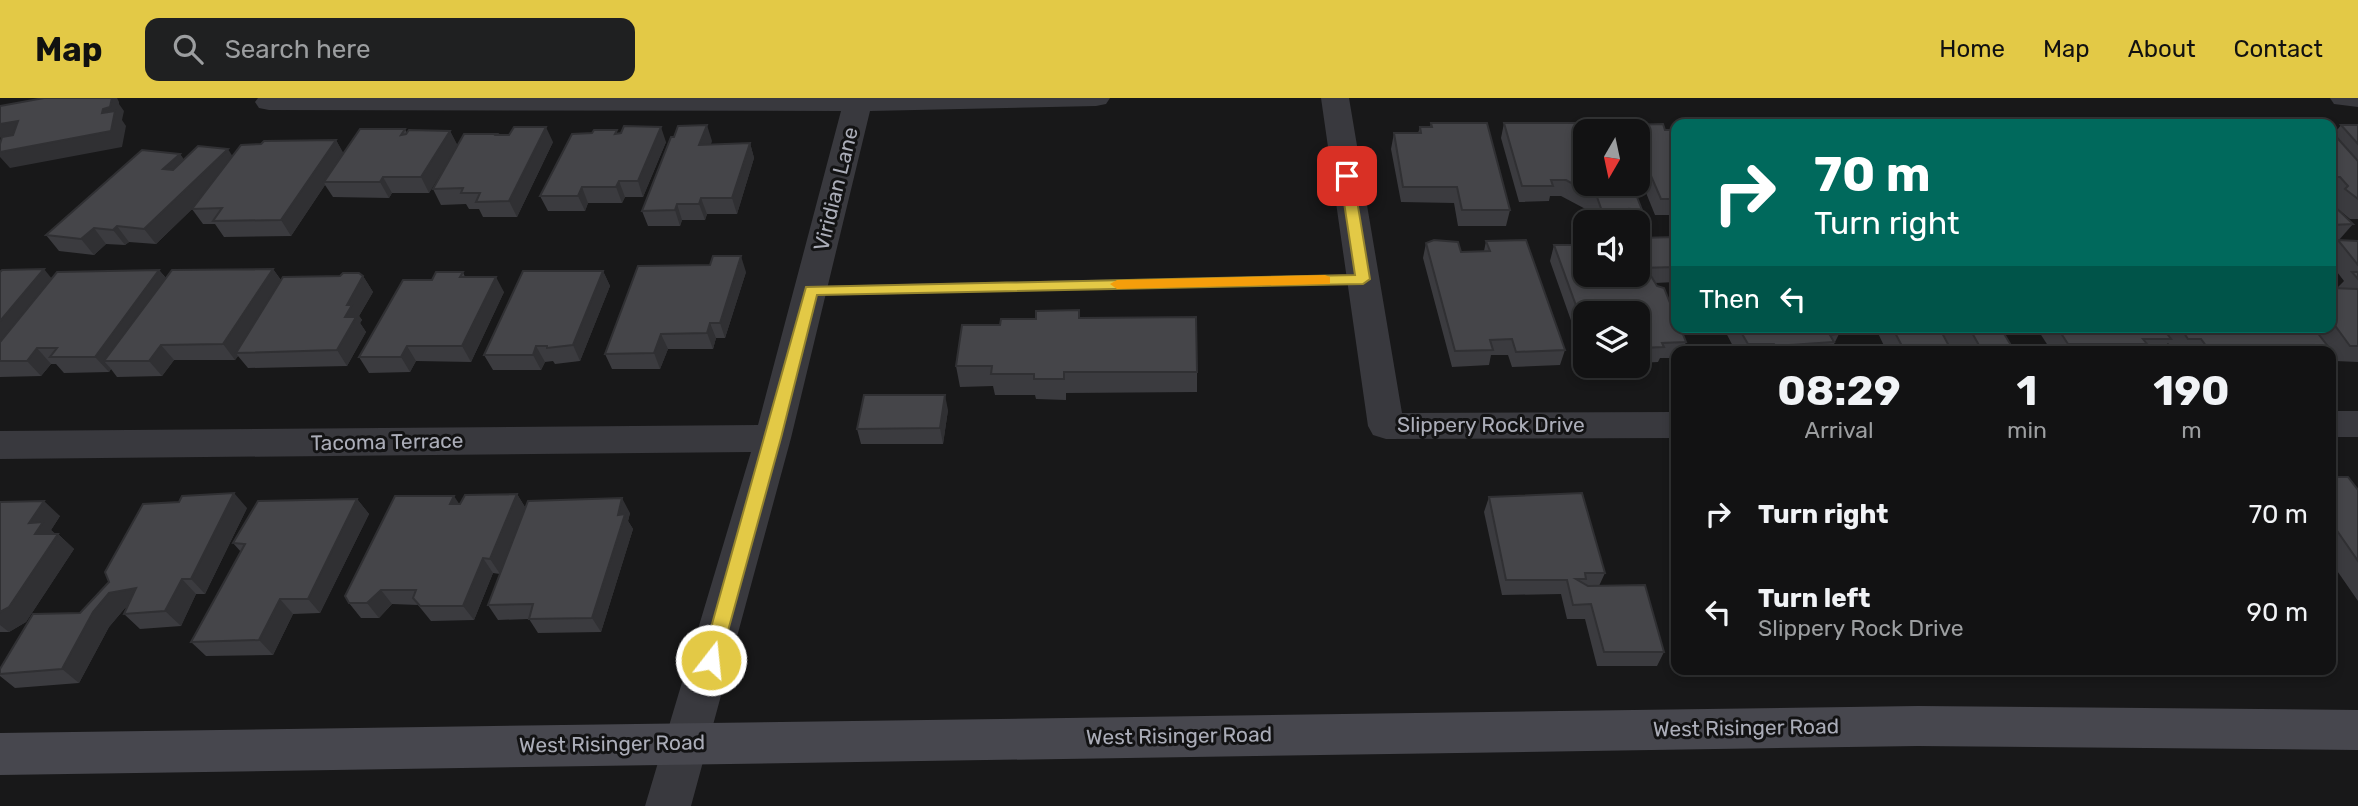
<!DOCTYPE html>
<style>
body{margin:0;font-family:Rubik,sans-serif;background:#1f2021;color:#f1f3f6;height:100vh;display:flex;flex-direction:column;font-size:26px;white-space:nowrap}
*{box-sizing:border-box;margin:0}
p{font-size:23px;color:#9c9ea0}
.icon{flex:none;width:38px;height:38px;fill:none;stroke:currentColor;stroke-width:2;stroke-linecap:round;stroke-linejoin:round}
.map{position:relative;flex:1;overflow:hidden}
.sheet{position:absolute;left:1671px;top:248px;width:665px;height:329px;display:flex;flex-direction:column;background:#121213;border-radius:14px;box-shadow:0 4px 10px #0003,0 0 0 2px #313233}
.sheet>*{flex:none}
.banner{position:absolute;left:1671px;top:21px;width:665px;height:214px;border-radius:14px;box-shadow:0 4px 10px #0003,0 0 0 2px #313233;background:#00695c;color:#fff;overflow:hidden}
.needle{width:46px;rotate:189deg}
.tools{position:absolute;left:1573px;top:21px;display:grid;gap:14px}
.tools a{display:grid;place-items:center;width:77px;height:77px;border-radius:14px;background:#121213;box-shadow:0 4px 10px #0003,0 0 0 2px #313233;font-size:35px}
.pin{position:absolute;display:grid;place-items:center;width:60px;height:60px;color:#fff;margin:-30px;border-radius:14px;box-shadow:0 4px 10px #0006}
.me{position:absolute;width:77px;margin:-38px;rotate:16deg;stroke-linejoin:round;filter:drop-shadow(0 0 5px #0008)}
.turn{display:flex;align-items:center;gap:24px;height:147px;padding:0 28px;font-size:32px}
.turn .icon{width:91px;height:91px;stroke-width:2.5}
.turn b{display:block;font-size:49px;line-height:60px}
.then{display:flex;align-items:center;height:66px;padding:0 28px;background:#0003;gap:14px;font-size:26px}
.eta{display:flex;justify-content:space-evenly;align-items:center;height:119px;text-align:center}
.eta b{font-size:42px;font-weight:700;line-height:49px}
ul{padding:0;list-style:none}
li{display:flex;align-items:center;gap:21px;height:98px;padding:0 28px}
li div{flex:1}
li b{display:block;font-size:26px}
li em{font-style:normal}
header{display:flex;align-items:center;gap:42px;box-sizing:border-box;height:98px;padding:0 35px;background:#e3c946;color:#111}
header strong{font-size:33px}
nav{display:flex;gap:38px;margin-inline-start:auto;font-size:24px}
.search{width:490px;height:63px;background:#1f2021;display:flex;align-items:center;gap:18px;box-sizing:border-box;padding:0 24px;border-radius:14px;color:#9c9ea0;font-size:26px}
.map>svg:first-child{display:block}
</style>
<header>
<strong>Map</strong>
<div class="search"><svg class="icon" aria-label="search" viewBox="0 0 24 24"><circle cx="10" cy="10" r="6"/><path d="M15 15l6 6"/></svg>Search here</div>
<nav><a>Home</a><a>Map</a><a>About</a><a>Contact</a></nav>
</header>
<div class="map">
<svg width="2358" height="708" viewBox="0 0 2358 708">
<rect width="100%" height="100%" fill="#181819"/>
<g fill="none" stroke-linecap="round" stroke-linejoin="round">
<path fill="#39393e" fill-rule="evenodd" d="M1363,176L1371,181L1368,185L811,198L803,193L811,188Z"/>
<path fill="#39393e" fill-rule="evenodd" d="M258,0H1110L1106,6L1096,8L870,13L791,340L691,708H645L751,354L0,361V333L758,327L841,13L269,12L259,10L255,4Z
M1321,0H1349L1402,315L1676,314V340L1386,341L1373,337L1368,328Z
M2330,0H2358V9L2334,6Z
M2331,313H2358V339H2331Z"/>
<path fill="#47474e" fill-rule="evenodd" d="M1918,608L2358,612V652L1918,648L0,677V635Z"/>
</g>
<path fill="#3b3b3f" d="M1431,25L1510,112L1506,128H1458L1454,105L1401,104L1391,51L1394,35H1418L1420,29H1430Z
M1504,25L1642,112L1637,124H1596L1593,115L1561,98H1550L1549,103L1519,104L1501,40Z
M1629,27L1665,32H1676V117H1655L1638,75V33H1627Z
M2341,27H2358V121H2350L2338,111L2353,126L2339,142H2331V105L2332,106L2335,103L2331,99V33L2334,36Z
M405,31L407,35L450,33L457,47L497,36V37L553,44L517,119H483L479,111H469L466,106L441,107L433,91L445,68L429,95H392L389,100L333,99L325,87L291,138L224,139L215,126H203L192,111L156,146L129,144L125,147L106,146L94,157L59,153L46,137L180,56L184,62L232,58L261,46L336,42L343,55Z
M618,36L666,44L643,99H625L622,105H588L585,113H548L540,98Z
M712,43L710,47L750,45L754,60L737,116H707L705,122H682L680,128H648L642,113Z
M1676,139V184L1655,185L1686,244L1682,254H1676V260H1660L1658,264L1638,265V215H1586V265L1550,163L1554,147L1586,177H1638V140Z
M2338,142L2358,143V264L2335,263L2331,258V254L2328,253L2174,254L2168,245L2161,254H2052L2036,229H2331V190L2339,191L2338,189L2344,183L2331,166V151Z
M1486,143L1565,252L1560,267L1512,269L1508,257H1491L1489,267L1452,269L1423,160L1426,145L1461,154L1484,153Z
M273,171L281,182L363,178L373,194L359,218L362,222L360,225L366,234L347,268L248,270L238,258L235,262H174L162,278L117,279L111,271L109,274L64,275L56,266H51L41,278L0,279V174L52,180L159,172L166,180Z
M603,173L610,188L580,263L555,266L553,263L545,264L541,272H493L484,257Z
M463,174L465,179L504,194L471,264L416,263L410,274L369,275L359,259L432,182Z
M746,174L725,240H716L713,251H668L660,271H612L605,256Z
M1080,220L1197,274V294L1066,295V302L1036,301L1035,297H995L993,288L960,289L956,268L1000,227Z
M1723,229H1835L1839,236L1830,254H1736Z
M1875,229H2000L2012,249L2009,254H1964L1961,249H1948L1945,254H1887Z
M948,312L943,346H861L857,331Z
M2331,379L2358,392V503L2331,464Z
M517,396L525,409L630,415L628,423L633,431L601,534L538,535L529,521L498,522L488,507L500,476L493,475L474,522L431,523L418,507L392,506L379,520H361L349,505L459,406Z
M1489,399L1605,475L1599,488L1664,554L1657,568H1597L1585,521H1567L1561,496L1502,497L1484,414Z
M357,401L369,416L320,515L293,516L273,557L206,558L191,544L241,454L233,445Z
M0,404L60,418L51,432L55,436H58L74,451L26,524L9,534H0Z
M247,410L205,496H196L181,528L140,531L124,516L128,509L125,510L109,529L79,585L15,590L0,578V571L80,515Z"/>
<path fill="#303033" d="M107,0H117L119,4V6L124,13L122,22L126,28L122,49L10,70L0,59V54L102,15Z
M18,23L30,38L3,43L0,39V26Z
M707,27L712,43L705,63L699,47Z
M546,29L553,44L517,119L509,103Z
M661,29L666,44L643,99L638,83Z
M450,33L458,48L429,95L421,79Z
M336,42L345,58L324,84L325,87L291,138L281,122Z
M750,45L754,60L737,116L732,100Z
M228,51L238,67L156,146L144,131Z
M180,56L190,71L174,86L163,71Z
M383,79L392,95L389,100L380,84Z
M619,83L625,99L622,105L616,89Z
M582,89L588,105L585,113L578,98Z
M701,100L707,116L705,122L699,106Z
M677,106L682,122L680,128L675,112Z
M117,128L129,144L125,147L113,132Z
M94,130L106,146L94,157L81,141Z
M741,158L746,174L725,240L720,225Z
M44,171L57,187L0,257V223Z
M273,171L284,187L236,255L238,258L235,262L223,246Z
M159,172L171,187L104,263L111,271L109,274L95,259Z
M603,173L610,188L580,263L573,247Z
M363,178L373,194L359,218L362,222L360,225L366,234L347,268L337,252L345,219L347,207Z
M496,179L504,194L471,264L462,248Z
M710,225L716,240L713,251L707,235Z
M661,236L668,251L660,271L654,255Z
M161,247L174,262L162,278L149,263Z
M407,248L416,263L410,274L401,259Z
M536,248L545,264L541,272L533,257Z
M37,250L51,266L41,278L27,263Z
M945,297L948,312L943,346L940,330Z
M234,395L247,410L205,496L191,481Z
M517,396L526,411L500,476L490,461Z
M454,398L464,413L450,406Z
M622,400L630,415L628,423L633,431L601,534L592,520Z
M357,401L369,416L320,515L308,501Z
M44,403L60,418L51,432L57,437L58,436L74,451L26,524L9,534L0,527V514L35,436L29,425Z
M483,460L493,475L474,522L463,508Z
M182,481L196,496L181,528L165,513Z
M136,490L152,504L125,510L109,529L79,585L62,571L93,514L109,495Z
M381,492L392,506L379,520L367,505Z
M280,501L293,516L273,557L259,542Z"/>
<path fill="#454549" stroke="#303033" stroke-width="2" d="M44,0H112L110,9L103,11L102,15L115,13L111,33L0,54V46L2,39L13,37L18,23L0,26V8Z
M1832,21L1835,26H1768H1794L1791,22Z
M1982,23L2020,24L2022,26H1984Z
M2264,23L2323,24L2324,26H2266Z
M1684,24H1730L1732,26H1685Z
M2045,24L2079,25L2080,26H2046Z
M2177,24L2180,26H2113Z
M1431,25H1487L1510,112H1462L1457,89H1403L1394,35H1421L1420,29H1432Z
M1504,25H1610L1613,33H1586V86H1632L1642,112L1630,111L1632,116H1603L1597,99L1566,82H1551L1553,88H1522Z
M1905,25H1972L1973,26H1906Z
M1663,26L1665,32H1676V101H1661L1638,48V33H1632L1629,27Z
M707,27L699,47L750,45L732,100H701L699,106H677L675,112L642,113L671,39H674L678,28Z
M2341,27H2358V46Z
M624,28L661,29L638,83H619L616,89H582L578,98H540L572,36L592,35L594,32H617L615,36L621,35Z
M514,29H546L509,103L476,104L480,95H461L463,90L433,91L464,36H497L496,37H509Z
M360,31H405L401,37L406,36L409,32L450,33L421,79H383L380,84H324Z
M2331,33L2358,63V101L2345,91L2348,88L2340,79H2331Z
M336,42L281,122L213,123L222,110L192,111L241,47L261,46L264,43Z
M198,48L228,51L144,131L117,128L113,132L94,130L81,141L46,137L142,52L180,56L163,71L173,72Z
M2331,105L2353,126L2331,127Z
M1676,139V169L1638,170V140Z
M1434,142L1458,144L1461,154L1490,153L1486,143L1526,142L1565,252L1516,254L1512,241L1490,242L1493,252L1455,253L1426,145Z
M2338,142L2358,143V167Z
M1554,147H1586V177H1638V175L1639,178H1651L1657,188L1664,190L1676,220V229H1680L1686,244L1662,245L1664,249L1638,250V215H1586V235Z
M713,158H741L720,225H710L707,235L661,236L654,255L605,256L638,168L710,167Z
M44,171L0,223V174L2,172Z
M273,171L223,246L161,247L149,263H104L172,172Z
M159,172L95,259H50L57,250H37L27,263H0V244L57,174Z
M523,173H603L573,247L547,250V248H536L533,257H484Z
M436,174H463L460,179H496L462,248H407L401,259H359L403,182H432Z
M2352,174H2358V181Z
M343,175H359L363,178L347,207H352L345,219H356L337,252L236,255L283,179L340,178Z
M2331,190L2358,191V248H2350L2331,222Z
M1079,212V220L1196,219L1197,274H1064V281H1034V276H991L992,268H956L962,227H1000L1001,221H1036V213Z
M1738,229H1835L1839,236L1830,237L1834,244L1775,248L1774,246H1748Z
M1892,229H2000L2012,249H1980L1971,233H1941L1949,248H1902Z
M2057,229H2162L2171,241H2143L2147,246H2068Z
M2180,229H2313L2330,251L2207,249L2201,241H2188Z
M864,297H945L940,330L857,331Z
M2331,379H2348L2358,392V463L2331,424Z
M234,395L191,481H182L165,513L124,516L136,490L109,495L93,514L62,571L0,576V571L33,516L80,515L109,484L105,474L143,406L179,404L182,398Z
M1582,395L1605,475H1585L1586,481H1576L1588,488L1645,487L1664,554H1604L1591,506L1573,507L1567,482H1506L1489,399Z
M517,396L490,461L483,460L463,508H420L413,500L416,492H381L367,505H349L345,498L395,398H454L450,406H460L465,397Z
M622,400L618,417L625,416L592,520L529,521L533,506L488,507L528,403Z
M357,401L308,501H280L259,542L191,544L245,446L233,445L258,403Z
M44,403L29,425L43,424L35,436H58L9,509L0,514V404Z"/>
<path fill="#e3c946" stroke="#94832e" stroke-width="2" d="M1347,74L1353,78L1370,181L1363,186L817,197L781,340L720,562L717,568L711,570L704,568L702,562L806,189L1355,177L1340,78Z"/>
<path fill="#f59e0b" d="M1325,177L1330,179V186L1117,191L1110,186L1117,182Z"/>
<g text-anchor="middle" stroke-width="6" stroke-linejoin="round" paint-order="stroke">
<g font-size="21" fill="#abadb8" stroke="#131314">
<text transform="translate(836 91) rotate(-76)" y="7">Viridian Lane</text>
<text x="1491" y="334">Slippery Rock Drive</text>
<text transform="translate(387 344) rotate(-1)" y="7">Tacoma Terrace</text>
<text transform="translate(1746 630) rotate(-1)" y="7">West Risinger Road</text>
<text transform="translate(1179 638) rotate(-1)" y="7">West Risinger Road</text>
<text transform="translate(612 646) rotate(-1)" y="7">West Risinger Road</text>
</g>
</g>
</svg>
<div class="tools">
<a><svg class="needle" viewBox="-14 -14 28 28"><path d="M0-13l5 13h-10z" fill="#e53935"/><path d="M0 13l5-13h-10z" fill="#9c9ea0"/></svg></a>
<a><svg class="icon" aria-label="sound" viewBox="0 0 24 24"><path d="M4 9h4l5-4v14l-5-4H4zM17 9q2 3 0 6"/></svg></a>
<a><svg class="icon" aria-label="layers" viewBox="0 0 24 24"><path d="M12 4l9 5-9 5-9-5zM3 14l9 5 9-5"/></svg></a>
</div>
<div class="pin" style="left:1347px;top:78px;background:#d93025"><svg class="icon" aria-label="arrive" viewBox="0 0 24 24"><path d="M6 21V4h12l-3 4 3 4H6"/></svg></div>
<svg class="me" style="left:711px;top:562px" viewBox="-20 -20 40 40"><circle r="17" fill="#e3c946" stroke="#fff" stroke-width="3"/><path d="M0-11L8 9 0 5-8 9z" fill="#fff"/></svg>
<div class="banner">
<div class="turn"><svg class="icon" aria-label="right" viewBox="0 0 24 24"><path d="M7 20v-9h11M14 6l5 5-5 5"/></svg><div><b>70 m</b>Turn right</div></div>
<div class="then">Then<svg class="icon" aria-label="left" viewBox="0 0 24 24"><path d="M17 20v-9H6M10 6l-5 5 5 5"/></svg></div>
</div>
<section class="sheet">
<div class="eta">
<div><b>08:29</b><p>Arrival</p></div>
<div><b>1</b><p>min</p></div>
<div><b>190</b><p>m</p></div>
</div>
<ul>
<li><svg class="icon" aria-label="right" viewBox="0 0 24 24"><path d="M7 20v-9h11M14 6l5 5-5 5"/></svg><div><b>Turn right</b></div><em>70 m</em></li>
<li><svg class="icon" aria-label="left" viewBox="0 0 24 24"><path d="M17 20v-9H6M10 6l-5 5 5 5"/></svg><div><b>Turn left</b><p>Slippery Rock Drive</p></div><em>90 m</em></li>
</ul>
</section>
</div>
